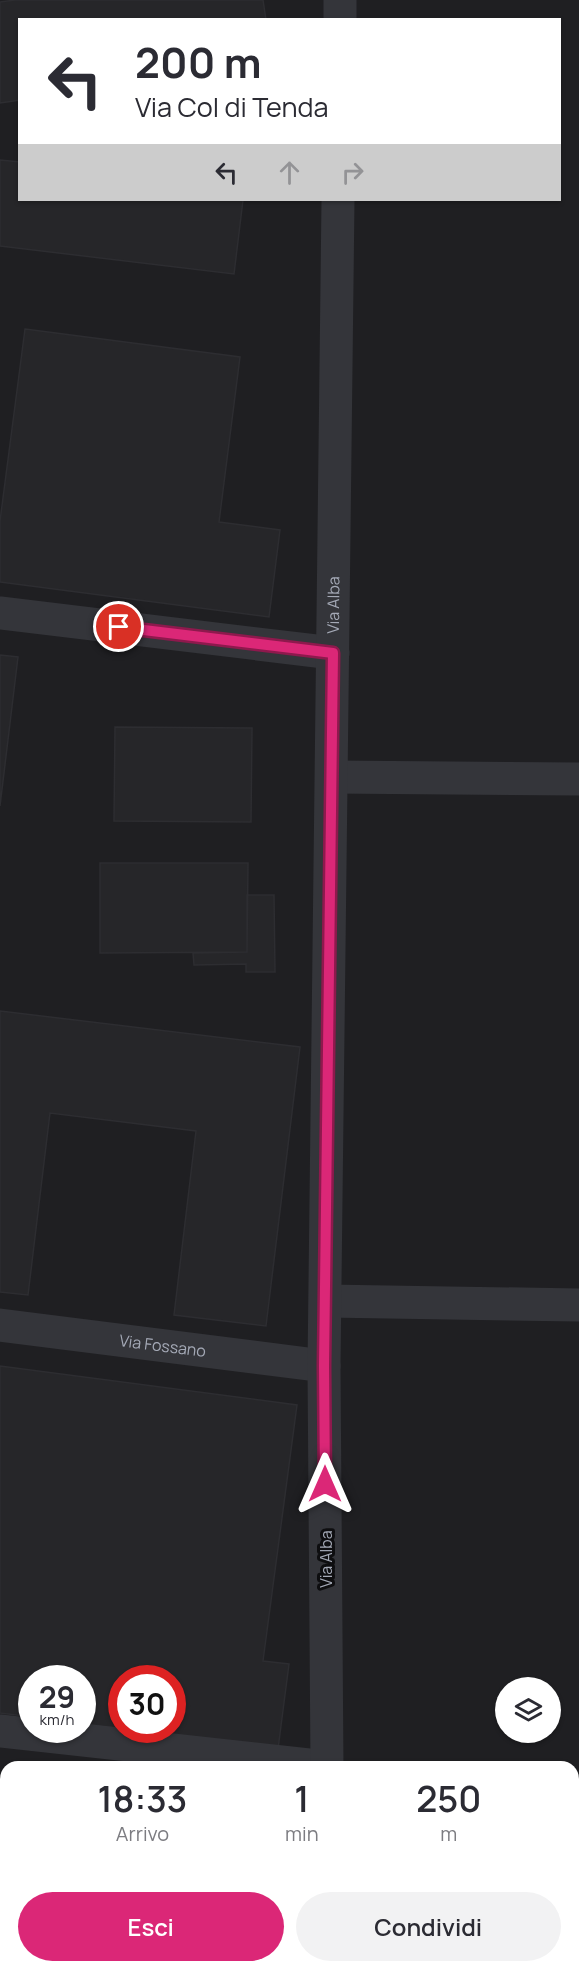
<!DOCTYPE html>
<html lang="it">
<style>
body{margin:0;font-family:Manrope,sans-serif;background:#f2f2f3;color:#2b2b33;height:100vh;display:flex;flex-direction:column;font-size:22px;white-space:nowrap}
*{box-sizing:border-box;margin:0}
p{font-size:20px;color:#7c7c81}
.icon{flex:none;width:33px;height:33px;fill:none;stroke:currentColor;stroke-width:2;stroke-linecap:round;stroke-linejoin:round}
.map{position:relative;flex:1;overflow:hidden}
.panel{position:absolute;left:0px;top:1761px;width:579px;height:212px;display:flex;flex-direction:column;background:#fff;border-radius:18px 18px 0 0;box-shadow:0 2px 4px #0004}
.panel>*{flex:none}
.hud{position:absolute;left:18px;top:18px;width:543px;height:183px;border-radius:0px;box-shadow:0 2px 4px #0004;background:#fff;color:#2b2b33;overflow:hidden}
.fabs{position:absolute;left:495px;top:1677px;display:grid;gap:12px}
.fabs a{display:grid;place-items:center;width:66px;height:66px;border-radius:50%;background:#fff;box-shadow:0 2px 4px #0004;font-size:30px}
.speed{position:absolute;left:18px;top:1665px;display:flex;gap:12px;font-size:30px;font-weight:700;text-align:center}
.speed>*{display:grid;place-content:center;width:78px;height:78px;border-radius:50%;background:#fff;box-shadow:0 2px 4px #0004;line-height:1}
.speed small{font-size:15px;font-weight:400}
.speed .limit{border:9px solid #d22;background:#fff;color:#111}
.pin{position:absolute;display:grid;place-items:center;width:51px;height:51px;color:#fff;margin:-26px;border:3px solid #fff;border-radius:50%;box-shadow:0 2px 6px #0007}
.me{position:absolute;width:66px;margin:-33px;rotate:0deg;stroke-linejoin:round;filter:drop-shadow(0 0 4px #0008)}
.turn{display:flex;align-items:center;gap:21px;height:126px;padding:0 18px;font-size:27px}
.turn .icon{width:78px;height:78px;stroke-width:2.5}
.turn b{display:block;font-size:42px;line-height:51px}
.lanes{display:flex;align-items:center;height:57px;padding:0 18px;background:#0003;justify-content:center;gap:30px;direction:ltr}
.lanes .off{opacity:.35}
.eta{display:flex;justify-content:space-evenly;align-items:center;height:102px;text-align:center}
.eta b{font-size:36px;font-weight:600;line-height:42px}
.cta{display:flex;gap:12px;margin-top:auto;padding:12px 18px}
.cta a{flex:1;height:69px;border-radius:36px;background:#db2777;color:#fff;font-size:24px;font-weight:600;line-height:69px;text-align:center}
.cta a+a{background:#f2f2f3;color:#2b2b33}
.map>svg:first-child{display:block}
</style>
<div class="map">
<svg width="579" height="1972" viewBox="0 0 579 1972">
<rect width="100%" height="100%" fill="#131315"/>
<path fill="#1f1f22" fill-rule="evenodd" d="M0,0H579V1788L573,1794V1767H6V1966H311V1972H0ZM20,20H560V200H20ZM32,1678H82V1730H32ZM122,1678H172V1730H122ZM506,1688H550V1732H506Z"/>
<path fill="#19201a" d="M579,1788V1909L573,1915V1794Z
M390,1967H517L512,1972H395Z"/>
<path fill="#262629" stroke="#2d2d31" stroke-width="1.5" d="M15,0H263L266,20H20V100L0,103V2Z
M0,160L20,162V200H243L234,274L0,246Z
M25,329L240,357L219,522L280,530L269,617L0,582V521Z
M0,655L18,657L0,806Z
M115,727L252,728L251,822L114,821Z
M100,863H248L247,952L100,953Z
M247,895H274L275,972H246V964L194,965L193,953L247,952Z
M0,1011L300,1047L266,1326L174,1315L196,1131L50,1113L28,1295L0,1292Z
M0,1366L297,1405L263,1661L289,1664L278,1749L125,1730H172V1678H122V1729L82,1724V1678H32V1717L0,1713Z
M0,1856H6V1966H60L59,1972H0Z"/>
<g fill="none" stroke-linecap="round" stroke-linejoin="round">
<path stroke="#3a3c41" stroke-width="4" stroke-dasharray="3 4.5" stroke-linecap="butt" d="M573,1931L579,1925
M382,1966L386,1972
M530,1972L536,1966"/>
<g stroke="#34353a" stroke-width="33">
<path d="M340,20V0"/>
<path d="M0,613L333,653"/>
<path d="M332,777L579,779"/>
<path d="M327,1301L579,1305"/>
<path id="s1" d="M0,1325L324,1366"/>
<path d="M0,1731L327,1767"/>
<path id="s2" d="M327,1767L324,1366L338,200"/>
<path d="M311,1966V1972"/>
<path d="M340,1966L343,1972"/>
<path d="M572,1972L579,1966"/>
</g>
</g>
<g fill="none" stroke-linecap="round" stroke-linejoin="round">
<g stroke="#8e194d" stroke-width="15">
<path id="route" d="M119,627L333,653L324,1366L325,1484"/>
</g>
<use href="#route" stroke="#db2777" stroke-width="10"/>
</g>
<g text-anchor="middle" stroke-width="6" stroke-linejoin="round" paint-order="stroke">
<g font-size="16" fill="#a4a9b6" stroke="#0e0e10">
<text dy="6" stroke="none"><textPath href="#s2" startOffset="1162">Via Alba</textPath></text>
<text dy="6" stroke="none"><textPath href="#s1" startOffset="164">Via Fossano</textPath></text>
<text transform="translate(326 1559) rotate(-90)" y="6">Via Alba</text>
</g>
</g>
</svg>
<div class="fabs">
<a><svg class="icon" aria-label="layers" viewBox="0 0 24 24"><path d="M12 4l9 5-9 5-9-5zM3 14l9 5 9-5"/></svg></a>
</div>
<div class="speed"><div>29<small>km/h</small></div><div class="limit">30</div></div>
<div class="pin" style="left:119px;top:627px;background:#d93025"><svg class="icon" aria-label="arrive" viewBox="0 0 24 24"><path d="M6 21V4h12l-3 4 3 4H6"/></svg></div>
<svg class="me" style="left:325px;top:1484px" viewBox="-20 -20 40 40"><path d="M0-17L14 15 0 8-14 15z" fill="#db2777" stroke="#fff" stroke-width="4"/></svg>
<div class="hud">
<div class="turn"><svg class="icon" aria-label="left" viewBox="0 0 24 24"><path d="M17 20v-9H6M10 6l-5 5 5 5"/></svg><div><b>200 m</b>Via Col di Tenda</div></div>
<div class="lanes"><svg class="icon" aria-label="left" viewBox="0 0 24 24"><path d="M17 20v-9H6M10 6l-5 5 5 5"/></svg><svg class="icon off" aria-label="ahead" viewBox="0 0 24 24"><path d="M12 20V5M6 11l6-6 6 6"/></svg><svg class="icon off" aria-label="right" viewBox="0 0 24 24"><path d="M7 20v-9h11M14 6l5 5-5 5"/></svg></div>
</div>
<section class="panel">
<div class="eta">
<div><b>18:33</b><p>Arrivo</p></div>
<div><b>1</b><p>min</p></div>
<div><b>250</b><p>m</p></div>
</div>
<div class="cta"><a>Esci</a><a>Condividi</a></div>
</section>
</div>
